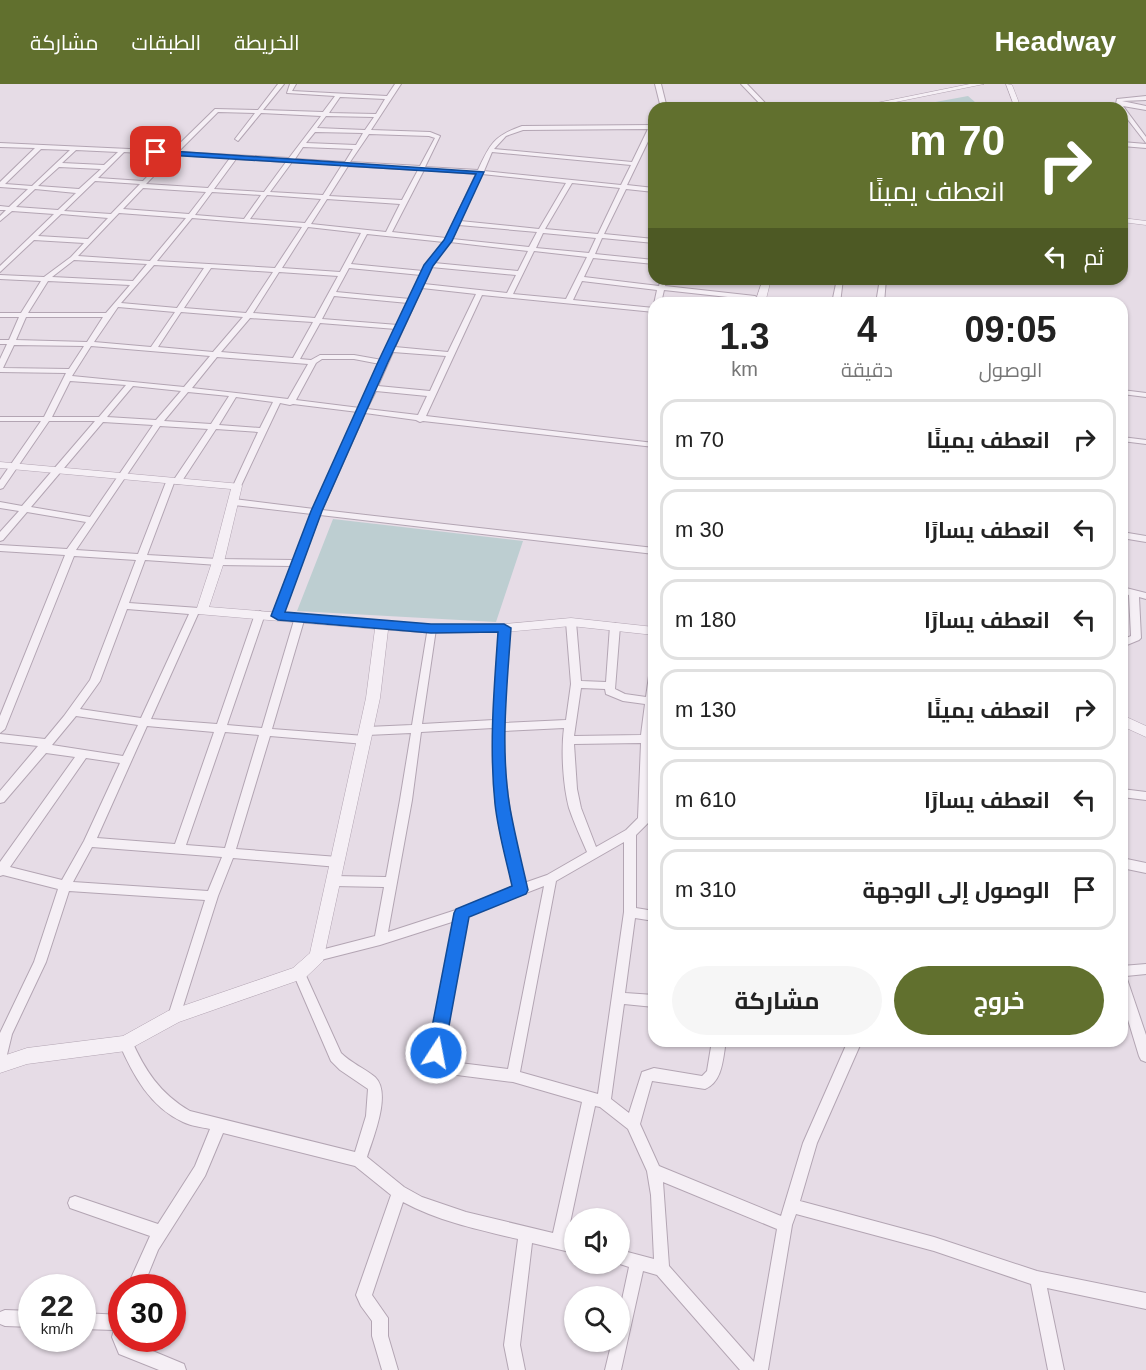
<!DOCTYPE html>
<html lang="ar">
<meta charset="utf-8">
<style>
body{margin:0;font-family:Helvetica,Cairo,sans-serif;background:#f6f6f6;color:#222;direction:rtl;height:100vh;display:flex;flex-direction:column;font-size:22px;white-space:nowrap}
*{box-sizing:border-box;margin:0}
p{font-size:20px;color:#767676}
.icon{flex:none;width:33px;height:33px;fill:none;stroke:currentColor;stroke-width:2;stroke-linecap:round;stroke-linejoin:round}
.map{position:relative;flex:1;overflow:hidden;direction:ltr}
.panel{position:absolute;left:648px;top:213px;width:480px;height:750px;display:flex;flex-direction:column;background:#fff;border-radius:18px;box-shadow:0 2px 4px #0004;direction:rtl}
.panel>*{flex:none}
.guide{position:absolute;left:648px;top:18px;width:480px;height:183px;border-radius:18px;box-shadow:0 2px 4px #0004;direction:rtl;background:#61702e;color:#fff;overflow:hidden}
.tools{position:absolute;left:564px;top:1124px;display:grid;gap:12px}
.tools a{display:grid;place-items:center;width:66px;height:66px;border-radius:50%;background:#fff;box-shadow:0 2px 4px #0004;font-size:30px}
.speed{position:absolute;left:18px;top:1190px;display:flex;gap:12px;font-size:30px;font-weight:700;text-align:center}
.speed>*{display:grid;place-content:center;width:78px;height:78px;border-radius:50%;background:#fff;box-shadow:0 2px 4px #0004;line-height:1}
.speed small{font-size:15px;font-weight:400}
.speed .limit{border:9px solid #d22;background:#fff;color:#111}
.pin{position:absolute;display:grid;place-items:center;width:51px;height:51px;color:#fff;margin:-26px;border-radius:12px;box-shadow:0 3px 9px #0006}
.me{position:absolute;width:66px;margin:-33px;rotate:11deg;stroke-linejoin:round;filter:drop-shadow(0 0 4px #0008)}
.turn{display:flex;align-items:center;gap:21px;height:126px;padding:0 24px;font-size:27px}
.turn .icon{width:78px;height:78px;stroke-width:2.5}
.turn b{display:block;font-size:42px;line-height:51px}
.then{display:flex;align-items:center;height:57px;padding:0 24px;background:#0003;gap:12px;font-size:22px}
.eta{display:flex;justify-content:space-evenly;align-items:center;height:102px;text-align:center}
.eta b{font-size:36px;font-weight:700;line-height:42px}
.primary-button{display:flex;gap:12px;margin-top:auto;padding:12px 24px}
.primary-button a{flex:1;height:69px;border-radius:36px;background:#61702e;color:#fff;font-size:24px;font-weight:700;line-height:69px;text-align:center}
.primary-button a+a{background:#f6f6f6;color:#222}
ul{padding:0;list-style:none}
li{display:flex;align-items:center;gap:18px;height:81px;margin:0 12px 9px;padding:0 12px;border:3px solid #e0e0e0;border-radius:18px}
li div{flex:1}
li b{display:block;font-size:22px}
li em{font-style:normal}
header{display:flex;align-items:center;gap:36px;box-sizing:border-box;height:84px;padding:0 30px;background:#61702e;color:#fff}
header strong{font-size:28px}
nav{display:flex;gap:33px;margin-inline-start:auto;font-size:21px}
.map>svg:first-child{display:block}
</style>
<header>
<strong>Headway</strong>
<nav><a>الخريطة</a><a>الطبقات</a><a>مشاركة</a></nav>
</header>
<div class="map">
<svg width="1146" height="1286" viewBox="0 0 1146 1286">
<rect width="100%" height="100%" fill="#e6dce6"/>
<path fill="#bdced1" d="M968,12L982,24H903Z
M333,435L523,457L496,538L297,527Z"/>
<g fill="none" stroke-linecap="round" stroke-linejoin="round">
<g stroke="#b3a5b3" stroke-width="2">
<path id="minor" d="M278,0H284L263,26L323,28L335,12L287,9L290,0H296L292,7L387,12L395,0H401L371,46L430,48L440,52L425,83L478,86C490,60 494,52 522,42L654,41V45L627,101L654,104V108L626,105L604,150L654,155V159L602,154L595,170L654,176V180L593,174L584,193L659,202L661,195H667L665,202L755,212L758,214L755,216L664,206L661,219L654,220L657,206L582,197L573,216L654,224V228L482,211L426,332L654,359V363L423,337L420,338L416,336L365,329L322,426L654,464V470L320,431L282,532L277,535L272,532L292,482L218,481L145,476L129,519L199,524L204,527L198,530L151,635L217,640L255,530L260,527L265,530L227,641L262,644L295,533L300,530L303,531L305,533L272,645L365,652L370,656L365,660L270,652L236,765L338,773L342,775L344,778L342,781L338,783L233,774L218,812L180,932L179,936L174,938L169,936L168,932L205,816L69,807L46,878L12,950L5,979L0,981V949L34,878L58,805L3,791L0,792V778L75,673L46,669L4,718L0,719V707L38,662L0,658V650L45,655L64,632L90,596L136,476L74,472L5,645L0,649V632L65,471L0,467V461L67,465L86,438L27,428L3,456L0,457V448L19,427L0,424V418L22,422L95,337H49L3,404L0,405V396L41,337H0V333H44L66,289L0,288V275L7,260H0V256H9L19,233H0V229H21L41,197L0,195V191L44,193L71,173L84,159L34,156L0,188V182L54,130L12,127L0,137V132L6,126H0V122L9,123L28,105L0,103V98L35,64L0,63V59L172,67L215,25L258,26ZM340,13L385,15L376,30L329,29ZM218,28L255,29L235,55L238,57L261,29L321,32L289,74L178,68ZM326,32L374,33L365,46L317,44ZM648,45L632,78L494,65L506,52L523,46ZM315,48L363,49L356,61L306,59ZM369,50L429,52L435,54L420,82L350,78ZM303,63L353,65L345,78L295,75ZM41,65L70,66L32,102L5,100ZM76,66L118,68L104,81L62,79ZM124,68L168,71L143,97L98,94ZM492,68L631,81L621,101L484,87ZM174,71L230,74L208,104L146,100ZM236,75L286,78L264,108L214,105ZM292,78L342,81L323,111L270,108ZM348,82L418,86L402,116L329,112ZM59,83L101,85L79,105L38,102ZM424,86L476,90L446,154L392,148ZM482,90L566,99L539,145L460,137ZM95,97L140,100L111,130L64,127ZM572,99L620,104L598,150L545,145ZM143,104L206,108L189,130L123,125ZM35,105L76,109L58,126L16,123ZM212,108L261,111L244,135L195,131ZM267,111L321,115L305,139L250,135ZM327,115L400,120L386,148L311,140ZM119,129L186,134L150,177L78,172ZM61,130L108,134L88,155L38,152ZM192,134L302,143L275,184L157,177ZM459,141L537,148L529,163L452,155ZM308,143L361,149L340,188L282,184ZM543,149L596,154L589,169L536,164ZM367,150L444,158L423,187L351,180ZM450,158L528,167L518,187L434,179ZM534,167L587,173L566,215L513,210ZM74,176L147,180L133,197L52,193ZM154,181L204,184L177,224L121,219ZM431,183L516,191L507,209L424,200ZM211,184L273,188L246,229L184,224ZM349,184L421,191L410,215L336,208ZM279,188L338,192L315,234L253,229ZM48,197L130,201L106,229H28ZM422,204L476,210L448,268L395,263ZM334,212L408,219L398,241L322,235ZM118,223L175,228L151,263L94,258ZM181,228L243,233L213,268L158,263ZM26,233H103L87,258L16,256ZM250,234L313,238L293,274L221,268ZM320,239L396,245L388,263L385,265L386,267L382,276L354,271H320L311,276L300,275ZM14,261L84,262L69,285L3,284ZM91,262L210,272L184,303L72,292ZM393,268L446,272L430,307L378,302ZM217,273L308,280L288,315L192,304ZM322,275H354L380,280L360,324L296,316L316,279ZM70,297L126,301L99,333H52ZM133,302L181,307L156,336L107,333ZM376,307L427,312L418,331L367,325ZM188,308L229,312L211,340L164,337ZM236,313L273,318L260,344L219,341ZM280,319L290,321L293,320L358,328L314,425L234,415L230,418L234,421L312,430L294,476L218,475L147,471L174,399L180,400L216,345L258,348L233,402L234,404H240ZM103,338L153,341L90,433L31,423ZM160,342L208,345L173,397L170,395L166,398L138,470L76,466ZM127,525L189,530L141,634L80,625L100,597ZM76,632L138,641L123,672L52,661ZM147,642L214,648L175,760L97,754ZM225,648L259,651L225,764L186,761ZM86,674L120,679L84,757L62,796L10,783ZM92,763L222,773L208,807L73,798Z
M655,0H661L667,24H661Z
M741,0H747L770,24H764Z
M1146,12V16L1122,17L1146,22V26L1123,22L1146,53V59L1122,28V24H1119L1116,20L1117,15Z
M1122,58L1146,60V64L1122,62Z
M837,195H843L840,219H832Z
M880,195H886L884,219H876Z
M761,216L772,217L776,219H758L759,217Z
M1122,306L1146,309V313L1122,310Z
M1122,353L1146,356V360L1122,357Z
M1122,448L1146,452V458L1122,454Z
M1122,503L1146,509V515L1139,513L1141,554L1139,556L1122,563V556L1131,552L1129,511L1122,509Z
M571,535L576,538L581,597L606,598L610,542L615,539L620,542L615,605L625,610L646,613L649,592L654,588C654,635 651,681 650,728L654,727V736L648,739L636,751V824L654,827V837L635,834L625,909L654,911V923L624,920L611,1015L629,1029L642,988L654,984L702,992L707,987L712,957H726C723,973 723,998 705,1005L652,997L640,1040L659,1082L781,1132L803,1059L847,959L848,957H860L861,959L817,1059L800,1117L934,1153L1037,1187L1146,1209V1225L1047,1204L1064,1286H1048L1031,1200L934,1167L796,1130L792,1141L768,1286H740L657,1191L643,1187L621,1286H605L612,1257H620V1225L629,1183L617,1179H620V1166L654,1175L651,1111L647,1087L628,1045L600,1023L595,1022L567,1153L574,1155V1169L532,1159L520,1261L525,1286H509L504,1261L518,1155C479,1146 438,1137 403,1118L372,1211L388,1234V1252L398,1286H382L372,1252V1237L361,1222L356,1211L391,1111L355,1082L223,1049L205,1092L158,1166L143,1203H127L150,1152L70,1124L68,1119L70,1114L75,1112L158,1140L195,1082L210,1045C201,1043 191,1042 183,1038C150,1023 133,991 119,959L121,955L126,953L131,955C144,985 160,1010 190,1027L355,1068L366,1032L368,1005L340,986L331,977L293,889L295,885L299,884L303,885L341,969C351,979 364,984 375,993C392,1009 373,1054 367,1073L404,1103L422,1113L466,1128L553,1149L582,1018L513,998L449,990L433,980L429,969L455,837L380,861L317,877L313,876L311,872L313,868L317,867L375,852L384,803L334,802L330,800L328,797L330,794L334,792L386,793L400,716L411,649L367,651L362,647L367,643L412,641L428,543H434L436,545L422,640L494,636L499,544L504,541L509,544L504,639L566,636L571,600L566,538ZM581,604L605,605L606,610L623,617L645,620L641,651L574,652ZM493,644L494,679L497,724L514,804L459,825L388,848L412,716L421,648ZM564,644C561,667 563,701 569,724C574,739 581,754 587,768L547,791L524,799C513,748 503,699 504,647ZM641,659L638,734L626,746L596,763L581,724L577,705L574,660ZM624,758V828L598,1010L520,988L556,797ZM544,802L508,985L452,978L444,972L443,969L467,832ZM663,1098L777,1145L754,1278L669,1182Z
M1122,705L1146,708V716L1122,713Z
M1122,774L1146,779V789L1122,784Z
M1146,880V890L1126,892L1146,951V978L1141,976L1139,972L1122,916V882Z
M5,1226L32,1227V1243L5,1242L0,1240V1228Z
M82,1229L122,1231V1254H128L131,1258L184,1280L186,1286H159L119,1270L112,1253L114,1246L82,1245Z"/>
</g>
<g stroke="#b3a5b3" stroke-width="1">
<path id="tertiary" d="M970,0H984L866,24H852Z
M1006,0L1012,1L1021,24H1015Z
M1122,134L1146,137V141L1122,138Z
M763,195H771L765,219H755Z
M0,378L241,400L242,402L224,478L209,523L431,541L504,540L571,534L654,543V551L571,542L504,548L431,549L388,546L380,614L323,877L305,894L179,938L126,967L27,980L0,989V973L27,964L123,952L168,927L293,884L310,869L366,614L375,545L198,530L196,527L212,478L231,405L0,384Z
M1122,631L1146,642V653L1122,642Z"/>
</g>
<use href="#minor" fill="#f5eff5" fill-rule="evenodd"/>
<use href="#tertiary" fill="#f5eff5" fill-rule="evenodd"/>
</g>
<path fill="#1a73e8" stroke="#114b97" stroke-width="1.5" d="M156,66L484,88L452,157L433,182L388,278L322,427L285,528L431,540H504L511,544C507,603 500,665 510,724C515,752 522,779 528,806L526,810L469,833L444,969L442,974L436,977L430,974L427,969L454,829L456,825L512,802C506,775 498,748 495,720C489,662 494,606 498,548L431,549L278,536L271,532L311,427L378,278L424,181L444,156L476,90L153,70Z"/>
</svg>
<div class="tools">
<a><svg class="icon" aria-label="sound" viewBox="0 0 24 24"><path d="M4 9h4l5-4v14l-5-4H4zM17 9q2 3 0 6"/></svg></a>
<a><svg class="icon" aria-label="search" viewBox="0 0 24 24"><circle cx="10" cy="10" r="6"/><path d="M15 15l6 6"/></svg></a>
</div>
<div class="speed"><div>22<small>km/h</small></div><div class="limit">30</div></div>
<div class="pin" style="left:156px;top:68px;background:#d93025"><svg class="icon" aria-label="arrive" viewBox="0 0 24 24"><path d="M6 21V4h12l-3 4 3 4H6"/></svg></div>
<svg class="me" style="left:436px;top:969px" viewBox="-20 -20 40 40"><circle r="17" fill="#1a73e8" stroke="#fff" stroke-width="3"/><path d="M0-11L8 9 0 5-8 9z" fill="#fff"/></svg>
<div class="guide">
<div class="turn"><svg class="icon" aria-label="right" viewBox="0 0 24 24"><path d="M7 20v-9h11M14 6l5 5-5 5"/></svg><div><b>70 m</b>انعطف يمينًا</div></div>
<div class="then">ثم<svg class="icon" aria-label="left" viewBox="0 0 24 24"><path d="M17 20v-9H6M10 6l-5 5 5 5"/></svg></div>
</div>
<section class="panel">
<div class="eta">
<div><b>09:05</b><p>الوصول</p></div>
<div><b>4</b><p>دقيقة</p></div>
<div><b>1.3</b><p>km</p></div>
</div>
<ul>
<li><svg class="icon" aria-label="right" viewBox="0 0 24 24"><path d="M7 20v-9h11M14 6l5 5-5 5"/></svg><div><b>انعطف يمينًا</b></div><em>70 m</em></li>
<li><svg class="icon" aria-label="left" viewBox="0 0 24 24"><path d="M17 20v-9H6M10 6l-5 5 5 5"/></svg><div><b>انعطف يسارًا</b></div><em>30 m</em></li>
<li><svg class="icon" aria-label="left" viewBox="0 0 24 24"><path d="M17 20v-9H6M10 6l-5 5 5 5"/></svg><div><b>انعطف يسارًا</b></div><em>180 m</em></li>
<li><svg class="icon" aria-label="right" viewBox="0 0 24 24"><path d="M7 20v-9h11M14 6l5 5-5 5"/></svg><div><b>انعطف يمينًا</b></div><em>130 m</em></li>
<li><svg class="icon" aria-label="left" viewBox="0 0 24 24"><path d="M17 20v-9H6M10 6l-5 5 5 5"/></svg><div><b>انعطف يسارًا</b></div><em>610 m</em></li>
<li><svg class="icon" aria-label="arrive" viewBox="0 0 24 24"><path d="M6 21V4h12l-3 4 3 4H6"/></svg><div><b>الوصول إلى الوجهة</b></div><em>310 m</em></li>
</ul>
<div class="primary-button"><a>خروج</a><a>مشاركة</a></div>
</section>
</div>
